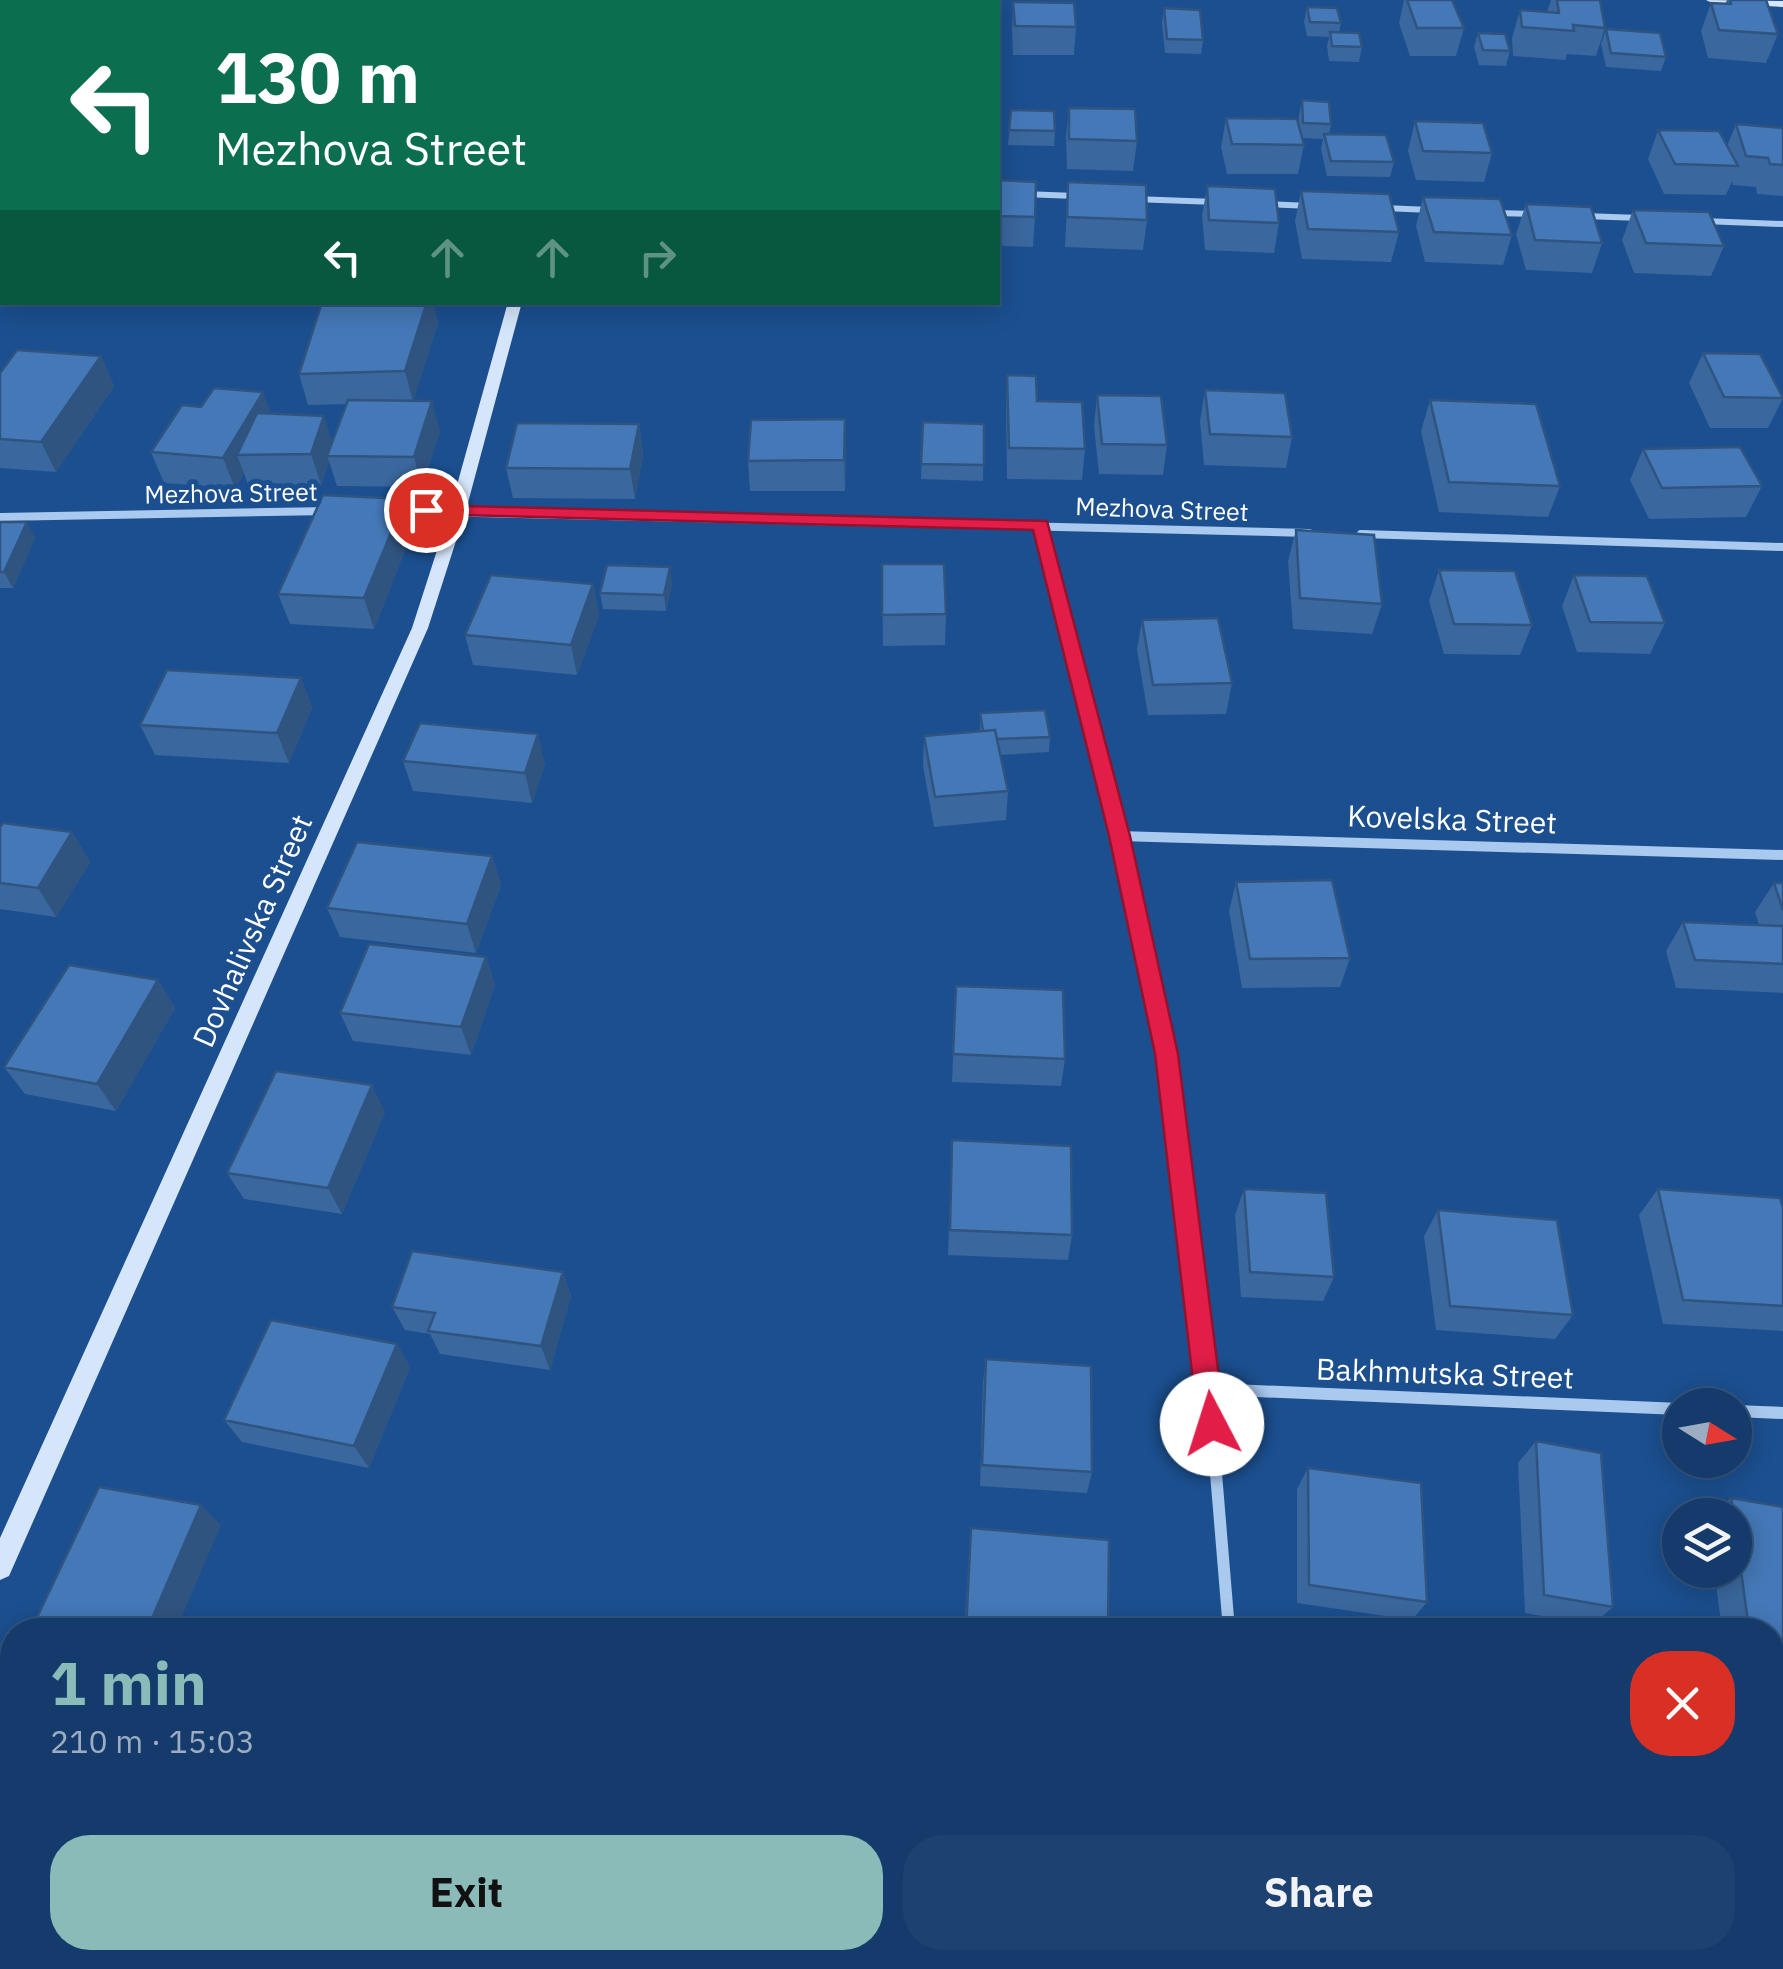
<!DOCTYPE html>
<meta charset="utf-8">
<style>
body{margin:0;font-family:"IBM Plex Sans",sans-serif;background:#1d4271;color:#f1f3f6;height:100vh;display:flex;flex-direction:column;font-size:38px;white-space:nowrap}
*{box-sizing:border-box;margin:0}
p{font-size:32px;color:#9dadc1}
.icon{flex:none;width:55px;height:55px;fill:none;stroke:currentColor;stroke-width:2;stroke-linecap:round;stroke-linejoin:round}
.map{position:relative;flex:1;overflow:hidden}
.drawer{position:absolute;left:0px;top:1618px;width:1785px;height:352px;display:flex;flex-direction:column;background:#143b6b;border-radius:40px 40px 0 0;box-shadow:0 5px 25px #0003,0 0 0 2px #33557e}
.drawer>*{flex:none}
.guide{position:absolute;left:0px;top:0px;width:1000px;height:305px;box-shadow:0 5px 25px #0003,0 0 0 2px #33557e;background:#0b6e4f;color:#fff;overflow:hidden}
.needle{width:65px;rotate:101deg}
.tools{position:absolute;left:1662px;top:1388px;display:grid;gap:20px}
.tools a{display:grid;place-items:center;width:90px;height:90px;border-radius:50%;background:#143b6b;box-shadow:0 5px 25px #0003,0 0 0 2px #33557e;font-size:50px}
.pin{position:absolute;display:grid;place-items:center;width:85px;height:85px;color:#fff;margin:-42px;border:5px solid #fff;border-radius:50%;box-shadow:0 2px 10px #0007}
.me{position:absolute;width:110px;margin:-55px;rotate:355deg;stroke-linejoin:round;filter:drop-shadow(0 0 8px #0008)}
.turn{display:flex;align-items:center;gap:35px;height:210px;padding:0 50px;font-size:45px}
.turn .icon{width:130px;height:130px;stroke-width:2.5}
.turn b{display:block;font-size:70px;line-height:85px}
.lanes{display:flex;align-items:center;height:95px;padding:0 50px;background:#0003;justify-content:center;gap:50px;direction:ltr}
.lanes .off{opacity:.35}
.round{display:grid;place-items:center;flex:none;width:105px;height:105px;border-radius:40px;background:#1d4271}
.head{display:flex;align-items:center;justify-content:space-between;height:170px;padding:0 50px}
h1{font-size:60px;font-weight:700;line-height:75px;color:#8bbbb9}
.cta{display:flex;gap:20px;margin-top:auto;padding:20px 50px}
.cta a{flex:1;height:115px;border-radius:40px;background:#8bbbb9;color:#111;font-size:40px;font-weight:700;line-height:115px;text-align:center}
.cta a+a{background:#1d4271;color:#f1f3f6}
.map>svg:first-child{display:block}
</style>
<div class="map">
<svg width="1783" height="1969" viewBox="0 0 1783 1969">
<rect width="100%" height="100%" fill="#1b4f8f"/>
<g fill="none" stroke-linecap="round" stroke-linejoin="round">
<path stroke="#a9c9ee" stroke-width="6" d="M998,193L1076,196
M1133,199L1216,202
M1263,204L1311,206
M1383,208L1431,210
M1493,213L1536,214
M1583,216L1641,218
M1703,221L1783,224"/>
<path stroke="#a9c9ee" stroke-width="8" d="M396,511L1309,533
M0,517L329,511
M1041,525L1098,752
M1361,534L1783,547"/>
<path stroke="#a9c9ee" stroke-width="10" d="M1097,750L1166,1054L1196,1288
M1119,836L1783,855"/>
<path stroke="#a9c9ee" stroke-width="12" d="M1196,1285L1209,1389L1229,1630
M1209,1389L1680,1409
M1735,1411L1783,1413
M1257,1958L1258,1969"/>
<path fill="#d6e6fa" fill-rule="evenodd" d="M767,0H810L812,2H770Z
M979,0L976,2L864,1L865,0Z
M1706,0L1783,1V7L1712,3Z
M508,302H522L466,510L428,628L9,1576L0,1580V1538L412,628L450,510Z"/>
</g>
<path fill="#3a679d" d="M502,0H580L579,2H503Z
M1404,0H1452L1464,28L1456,56H1410L1399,23Z
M1551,0H1600L1605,28L1596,56L1567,54L1565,60L1513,56L1512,38L1520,10L1547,12Z
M1727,0H1766L1778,34L1766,63L1708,58L1701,31L1711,3L1725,4Z
M1013,2L1076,27L1074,55H1013L1012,30Z
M1307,7L1341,23L1339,32L1362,47L1359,62L1329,61L1327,46L1329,37L1307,36L1304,22Z
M1164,8L1203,40L1201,54L1165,53L1162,23Z
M998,14L1001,26L1000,41H998Z
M1606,29L1666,57L1661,71L1606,67L1601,44Z
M1478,33L1510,51L1506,66L1479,65L1474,47Z
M1302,100L1331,124L1329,134L1394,162L1390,177L1327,176L1321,149L1323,139L1302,138L1304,145L1298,174H1227L1221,147L1226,118L1299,126V115Z
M1069,108L1137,141L1133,171L1067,169L1066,137Z
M1011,110L1055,131L1054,146L1008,145Z
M1415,121L1492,153L1484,182L1416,180L1408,151Z
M1736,124L1783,128V196L1757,194L1756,187L1733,185L1732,181L1726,195L1664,194L1648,159L1658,130L1727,146Z
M2,158V186L0,185V161Z
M998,180L1035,217L1033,247L998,246Z
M1068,182L1147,220L1143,250L1065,247Z
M1207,186L1279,223L1274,253L1205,250L1202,216Z
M1301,191L1399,232L1391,262L1302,259L1295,221Z
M1423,197L1512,235L1503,265L1425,262L1416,226Z
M1526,204L1602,243L1592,273L1526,270L1516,234Z
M1633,210L1724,246L1711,276L1634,273L1622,240Z
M322,302H433L438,323L413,401L440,431L422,487L337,486L329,461L321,485H248L244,473L235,488L164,483L151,452L271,414L332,442L346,404L308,405L299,374Z
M1703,353L1783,398L1768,428H1710L1689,383Z
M101,356L114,386L56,472L0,468V373Z
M1007,375L1037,401L1085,449L1082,480L1007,479L1006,406Z
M1205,390L1292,437L1286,468L1204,465L1200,421Z
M1097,395L1167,445L1163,475L1099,474L1094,426Z
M1430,400L1560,486L1548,517L1439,512L1421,431Z
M923,422L984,424L983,481L921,479Z
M639,424L643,455L635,499L513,498L506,468Z
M1643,449L1762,486L1746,517L1649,519L1630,480Z
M846,450L845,491H750L748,461Z
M0,522L35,538L13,588H0Z
M413,530L374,629L290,624L278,594Z
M1296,530L1382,604L1372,634L1293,629L1288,561Z
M882,564L946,614L945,645L883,646Z
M1439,570L1532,625L1520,655L1444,654L1429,601Z
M1574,575L1665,623L1650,654L1577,652L1562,606Z
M672,583L666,611L603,609L600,593Z
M593,584L599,615L577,675L473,665L465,635Z
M1142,620L1232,683L1226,714L1148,715L1137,650Z
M301,678L312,708L289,763L155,755L140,725Z
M980,713L1050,737L1049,752L1000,755L1008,791L1006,820L934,827L923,766L924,736L980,732Z
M403,761L545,764L532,803L413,791Z
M0,827L72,832L90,862L56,917L0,909Z
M492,856L501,885L476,953L340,937L327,908Z
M1236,882L1350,958L1340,987L1242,988L1229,911Z
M1774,883H1783V993L1676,988L1666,951L1683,922L1759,925L1755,912Z
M486,957L495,985L471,1055L353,1041L340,1013Z
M158,980L175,1008L116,1111L25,1094L4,1067Z
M956,986L1065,1059L1061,1086L952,1082Z
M385,1112L342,1214L244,1199L227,1173Z
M952,1140L1072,1235L1068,1260L948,1255Z
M1244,1189L1334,1277L1323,1301L1241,1297L1235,1215Z
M1658,1189L1783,1208V1331L1663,1324L1639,1215Z
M1438,1210L1573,1315L1555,1339L1436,1330L1424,1236Z
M563,1272L571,1296L550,1370L440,1354L430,1334L405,1330L392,1307Z
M397,1344L410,1367L369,1468L242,1442L224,1420Z
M986,1359L1092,1472L1087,1493L980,1486L983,1382Z
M1536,1441L1613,1607L1592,1625L1525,1613L1518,1463Z
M1308,1468L1427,1602L1412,1620L1297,1603V1489Z
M1731,1498L1783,1507V1673L1772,1671V1630H1722L1714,1570H1735V1515H1712Z
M971,1528L1108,1630H964Z
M1622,1964L1651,1969H1608Z"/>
<path fill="#305480" d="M2,25V64L0,66V27Z
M427,302H433L438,323L413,402L405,371Z
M101,356L114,386L56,472L41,442Z
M263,392L274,423L237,455L244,473L235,488L223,458Z
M432,401L440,431L422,487L414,457Z
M324,416L334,447L327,456L329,461L321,485L311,454Z
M845,419L846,450L845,491L844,460Z
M639,424L643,455L635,499L630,469Z
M405,499L413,530L374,629L364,598Z
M27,522L35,538L13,588L4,572Z
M670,567L672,583L666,611L664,595Z
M593,584L599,615L577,675L571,645Z
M301,678L312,708L289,763L277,733Z
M538,734L545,764L532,803L525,773Z
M72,832L90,862L56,917L38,888Z
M492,856L501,885L476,953L467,924Z
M486,957L495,985L471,1055L461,1027Z
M158,980L175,1008L116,1111L97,1084Z
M372,1085L385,1112L342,1214L328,1188Z
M563,1272L571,1296L550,1370L541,1346Z
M397,1344L410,1367L369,1468L354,1446Z
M201,1505L221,1525L176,1630H147Z"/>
<path fill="#4478b7" stroke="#305480" stroke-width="2.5" d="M783,0H894V2H782Z
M905,0H936V2H905Z
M1407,0H1452L1464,28H1417Z
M1557,0H1600L1605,28L1573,25L1574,31L1522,27L1520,10L1559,13Z
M1730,0H1766L1778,34L1719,30L1711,3L1731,4Z
M1013,2L1074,3L1076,27L1015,26Z
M1307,7L1337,8L1341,23L1310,22Z
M1164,8L1200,10L1203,40L1167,39Z
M1606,29L1660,33L1666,57L1611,53Z
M1330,32L1359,33L1362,47L1332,46Z
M1478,33L1505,34L1510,51L1483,50Z
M1302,100L1329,102L1331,124L1303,123Z
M1069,108L1135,109L1137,141L1069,139Z
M1011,110L1054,111L1055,131L1009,130Z
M1226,118L1297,119L1304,145L1232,144Z
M1415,121L1483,123L1492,153L1423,151Z
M1736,124L1783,128V165L1770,164L1768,158L1746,156Z
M1658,130L1719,131L1738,166L1675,164Z
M1324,134L1386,135L1394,162L1331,161Z
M998,180L1036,182L1035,217L998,216Z
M1068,182L1146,185L1147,220L1067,217Z
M1207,186L1275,189L1279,223L1209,220Z
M1301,191L1389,194L1399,232L1308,229Z
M1423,197L1500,199L1512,235L1434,232Z
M1526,204L1591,207L1602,243L1535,240Z
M1633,210L1709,212L1724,246L1646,243Z
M322,302H427L405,371L299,374Z
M17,350L101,356L41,442L0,439V373Z
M1703,353L1760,354L1783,398L1724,397Z
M1007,375L1036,376L1037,401L1082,402L1085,449L1009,448Z
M214,388L263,392L223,458L151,452L182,405L201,407Z
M1205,390L1285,393L1292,437L1210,434Z
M1097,395L1161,396L1167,445L1102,444Z
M348,400L432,401L414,457L327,456Z
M1430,400L1536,404L1560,486L1449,482Z
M257,413L324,416L311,454L237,455Z
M845,419L844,460L748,461L751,420Z
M923,422L984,424V465L921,464Z
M517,423L639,424L630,469L506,468Z
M1740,447L1762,486L1662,488L1643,449Z
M323,495L405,499L364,598L278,594Z
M0,522H27L4,572H0Z
M1296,530L1374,535L1382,604L1300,598Z
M882,564H944L946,614L882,615Z
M607,565L670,567L664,595L600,593Z
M1439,570L1515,571L1532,625L1454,624Z
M491,575L593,584L571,645L465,635Z
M1574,575L1647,576L1665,623L1590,622Z
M1218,618L1232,683L1153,685L1142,620Z
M167,670L301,678L277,733L140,725Z
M1045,710L1050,737L997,739L995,730L983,731L980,713Z
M420,723L538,734L525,773L403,761Z
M995,730L1008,791L935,797L924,736Z
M3,823L72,832L38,888L0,883V827Z
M357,842L492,856L467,924L327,908Z
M1332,880L1350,958L1250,959L1236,882Z
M1774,883H1783V910Z
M1683,922L1783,926V964L1695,960Z
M369,944L486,957L461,1027L340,1013Z
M69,965L158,980L97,1084L4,1067Z
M956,986L1063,990L1065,1059L953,1054Z
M276,1071L372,1085L328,1188L227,1173Z
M952,1140L1071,1146L1072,1235L950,1230Z
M1244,1189L1326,1193L1334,1277L1250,1272Z
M1658,1189L1780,1198L1783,1208V1306L1683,1300Z
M1438,1210L1557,1220L1573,1315L1450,1306Z
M412,1251L563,1272L541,1346L428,1331L435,1313L392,1307Z
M271,1320L397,1344L354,1446L224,1420Z
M986,1359L1091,1366L1092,1472L982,1465Z
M1536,1441L1601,1453L1613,1607L1544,1595Z
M1308,1468L1421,1483L1427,1602L1309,1585Z
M99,1487L201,1505L147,1630H31Z
M1731,1498L1783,1507V1651L1772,1649V1630H1749L1735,1526V1515H1734Z
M971,1528L1109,1540L1108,1630H966Z
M978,1958H1131L1132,1969H978Z
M1622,1964L1651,1969H1622Z"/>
<path fill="#e11d48" stroke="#92132f" stroke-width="2.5" d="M426,505L1047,521L1130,836L1178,1054L1225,1424L1221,1433L1212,1437L1202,1433L1198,1424L1155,1054L1109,836L1033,530L419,514L417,510Z"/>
<g text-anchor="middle" stroke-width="10" stroke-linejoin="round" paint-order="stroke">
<g font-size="25" fill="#fff" stroke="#1b4f8f">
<text transform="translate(231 493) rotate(-1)" y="9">Mezhova Street</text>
<text transform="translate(1162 509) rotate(2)" y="9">Mezhova Street</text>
</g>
<g font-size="30" fill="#fff" stroke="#1b4f8f">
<text transform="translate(1452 820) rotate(2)" y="10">Kovelska Street</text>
<text transform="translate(253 931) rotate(-66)" y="10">Dovhalivska Street</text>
<text transform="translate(1445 1374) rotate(2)" y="10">Bakhmutska Street</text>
</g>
</g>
</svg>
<div class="tools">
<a><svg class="needle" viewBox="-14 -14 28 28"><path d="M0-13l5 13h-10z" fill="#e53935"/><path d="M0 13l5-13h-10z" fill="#9dadc1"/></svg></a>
<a><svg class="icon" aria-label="layers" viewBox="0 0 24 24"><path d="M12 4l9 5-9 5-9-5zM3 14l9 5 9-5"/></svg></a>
</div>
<div class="pin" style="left:426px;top:510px;background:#d93025"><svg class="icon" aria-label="arrive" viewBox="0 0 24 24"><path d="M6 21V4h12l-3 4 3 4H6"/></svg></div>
<svg class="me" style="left:1212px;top:1424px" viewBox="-20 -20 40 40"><circle r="19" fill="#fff"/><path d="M0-13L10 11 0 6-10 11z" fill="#e11d48"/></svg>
<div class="guide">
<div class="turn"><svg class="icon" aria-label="left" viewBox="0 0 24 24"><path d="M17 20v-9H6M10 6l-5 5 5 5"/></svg><div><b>130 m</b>Mezhova Street</div></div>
<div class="lanes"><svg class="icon" aria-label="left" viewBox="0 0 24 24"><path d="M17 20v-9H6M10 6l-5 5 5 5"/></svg><svg class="icon off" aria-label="ahead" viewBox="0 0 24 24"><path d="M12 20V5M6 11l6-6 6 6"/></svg><svg class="icon off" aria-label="ahead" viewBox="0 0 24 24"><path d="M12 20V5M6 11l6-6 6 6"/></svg><svg class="icon off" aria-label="right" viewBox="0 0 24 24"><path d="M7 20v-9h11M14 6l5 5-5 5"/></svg></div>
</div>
<section class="drawer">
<div class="head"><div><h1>1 min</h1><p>210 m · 15:03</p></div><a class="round" style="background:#d93025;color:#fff"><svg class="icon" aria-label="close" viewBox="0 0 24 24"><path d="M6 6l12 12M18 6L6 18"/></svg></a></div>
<div class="cta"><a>Exit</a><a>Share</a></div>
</section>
</div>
